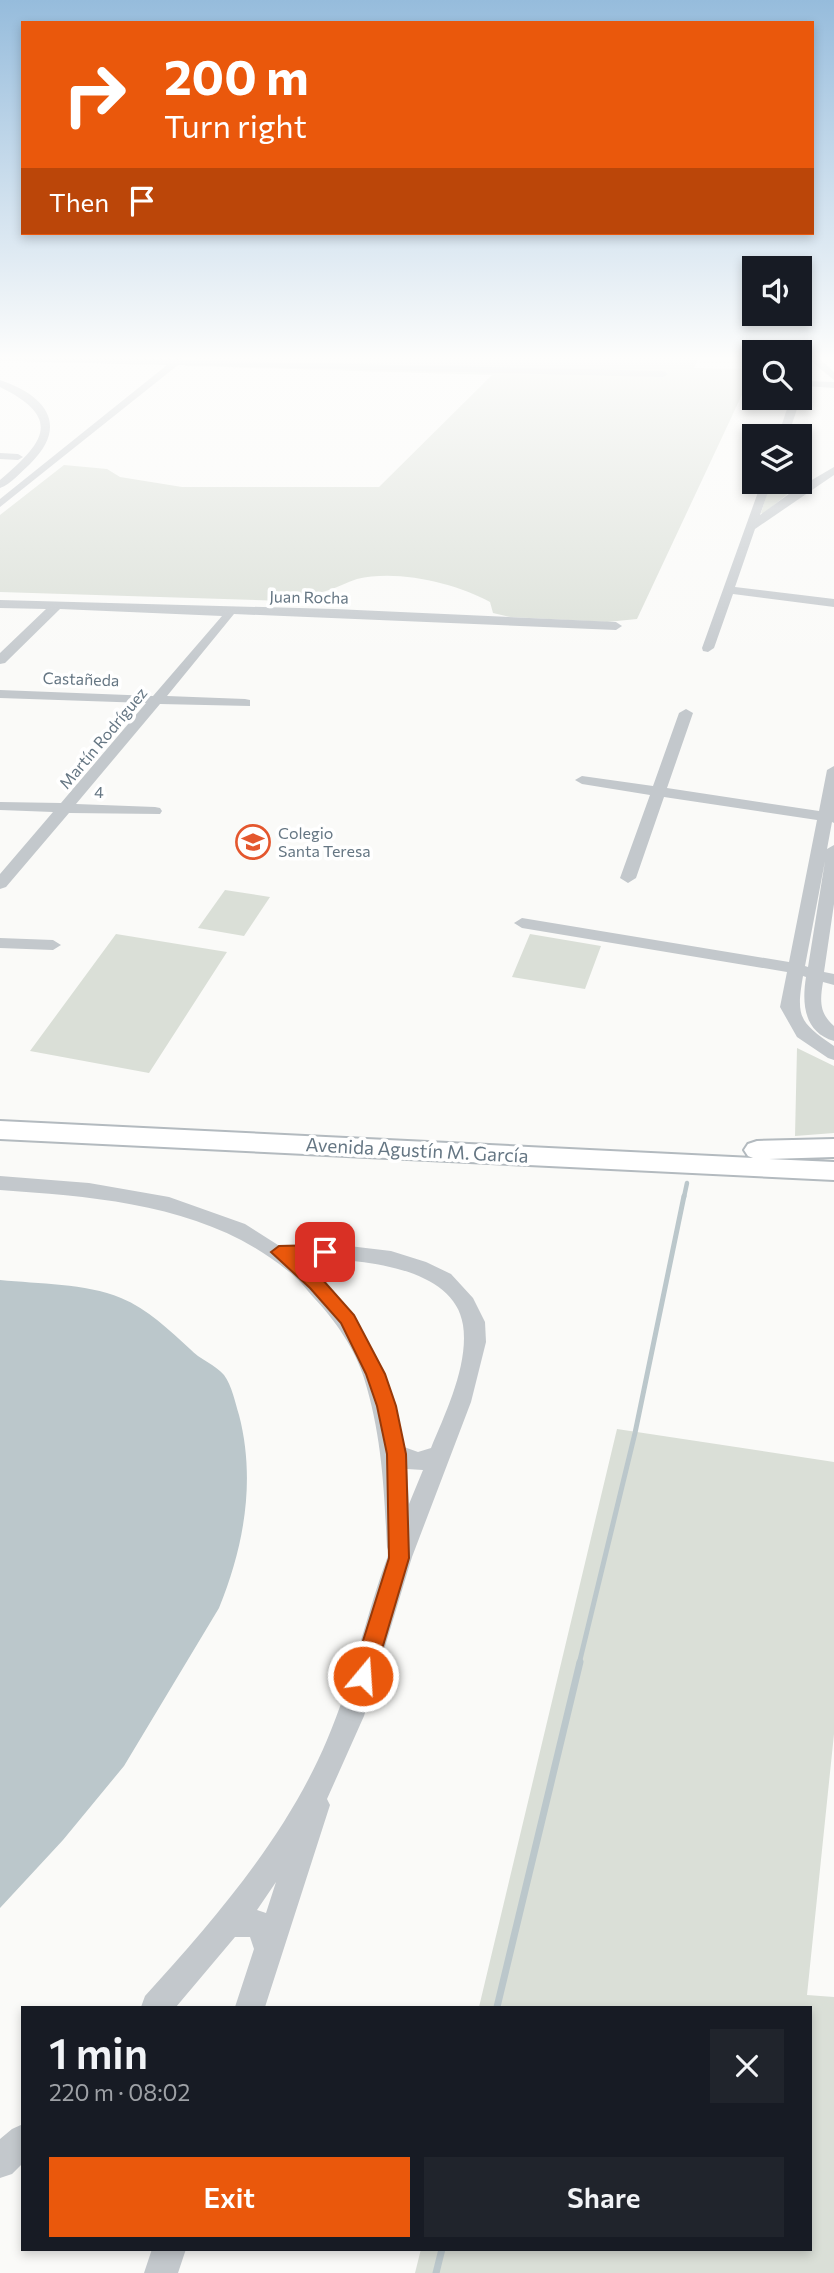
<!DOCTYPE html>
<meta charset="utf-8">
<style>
body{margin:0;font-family:Commissioner,sans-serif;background:#20242c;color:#f1f3f6;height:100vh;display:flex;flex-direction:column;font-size:26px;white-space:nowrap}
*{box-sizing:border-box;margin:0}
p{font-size:23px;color:#9ea1a6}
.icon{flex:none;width:38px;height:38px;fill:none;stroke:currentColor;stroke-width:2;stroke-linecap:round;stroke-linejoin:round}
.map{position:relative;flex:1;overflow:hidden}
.details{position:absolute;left:21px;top:2006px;width:791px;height:245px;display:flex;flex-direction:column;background:#171b24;border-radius:0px;box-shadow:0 4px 10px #0003}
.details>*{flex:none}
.guide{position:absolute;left:21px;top:21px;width:793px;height:214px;border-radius:0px;box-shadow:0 4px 10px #0003;background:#ea580c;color:#fff;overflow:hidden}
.controls{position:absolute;left:742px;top:256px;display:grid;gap:14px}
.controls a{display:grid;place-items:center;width:70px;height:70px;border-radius:0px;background:#171b24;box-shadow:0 4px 10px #0003;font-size:35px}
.pin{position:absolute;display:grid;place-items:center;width:60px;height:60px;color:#fff;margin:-30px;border-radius:14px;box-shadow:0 4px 10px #0006}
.me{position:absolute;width:77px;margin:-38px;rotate:18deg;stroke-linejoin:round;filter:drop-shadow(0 0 5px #0008)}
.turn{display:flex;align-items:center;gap:24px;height:147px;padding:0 28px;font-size:32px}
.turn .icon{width:91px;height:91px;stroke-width:2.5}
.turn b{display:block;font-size:49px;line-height:60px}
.then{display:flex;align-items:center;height:66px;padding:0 28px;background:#0003;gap:14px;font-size:26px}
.round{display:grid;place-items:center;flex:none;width:74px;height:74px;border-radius:0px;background:#20242c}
.overview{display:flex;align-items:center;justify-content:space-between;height:119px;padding:0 28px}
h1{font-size:42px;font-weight:600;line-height:52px}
.primary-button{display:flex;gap:14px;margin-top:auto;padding:14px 28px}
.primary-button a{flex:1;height:80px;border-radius:0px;background:#ea580c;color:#fff;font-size:28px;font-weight:600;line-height:80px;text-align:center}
.primary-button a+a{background:#20242c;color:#f1f3f6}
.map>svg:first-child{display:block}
</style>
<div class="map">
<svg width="834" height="2273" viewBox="0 0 834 2273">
<rect width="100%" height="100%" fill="#fafaf8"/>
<path fill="#dadfd7" d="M195,357H700L694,368L754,369L637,619L607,622L510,617L493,613L490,602C456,583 397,569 357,579C347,582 337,588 326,591C312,595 297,591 285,601L0,592V515L64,465L107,469L120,477L182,487H379L492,375L185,366Z
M771,481L801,483L763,514L761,513Z
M225,890L270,897L244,936L198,928Z
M116,934L227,952L149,1073L30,1051Z
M530,934L601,946L585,989L512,977Z
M797,1048L834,1066V1133L795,1136Z
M617,1429L834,1462V1734L807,1995L834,1997V2273H415L421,2249H810V2007H479Z"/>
<path fill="#bbc7cb" d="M0,1280C39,1284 85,1283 121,1298C148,1309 169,1330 190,1349C199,1359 216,1365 224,1375C232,1386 235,1402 239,1415C256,1480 244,1547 219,1608L124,1766L63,1840L0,1908Z"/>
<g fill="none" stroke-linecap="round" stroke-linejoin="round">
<path stroke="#bbc7cb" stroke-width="4.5" d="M684,1197L687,1183"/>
<path stroke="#bbc7cb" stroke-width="5" d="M579,1664L635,1433L684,1196"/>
<path stroke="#bbc7cb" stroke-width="7" d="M497,2007L580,1662
M436,2273L442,2249"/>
<g stroke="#b3babf" stroke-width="4">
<path id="secondary" d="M0,1121L753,1158L748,1156L744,1150L748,1144L757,1141L834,1139V1157L769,1159L834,1162V1180L0,1139Z"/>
</g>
<path fill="#c3c8cc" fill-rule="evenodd" d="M0,357L174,359L179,357L183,360L663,371L668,374L663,377L178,365L0,507V499L167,365L0,361Z
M800,357L811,360L809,357H818L834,372V380L811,361L806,381L834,382V388L805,386L800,389L803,363Z
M0,380C45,395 70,425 30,464C21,472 11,484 0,488V480C45,442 63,418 0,387Z
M800,396L801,397L788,436H778L791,397Z
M0,453L18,454L23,457L18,460L0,459Z
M834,467V475L755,529L735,587L834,599V607L733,594L714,648L708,652L703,651L702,648L762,481H772L760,515L793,491Z
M0,600L335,609L616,622L622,626L616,630L234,614L167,696L245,699L250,700V706L160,704L76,804L155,807L160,808L162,811L160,814L69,813L6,887L0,889V874L53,812L0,810V802L61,803L146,703L0,698V690L153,696L222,616L60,609L5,663L0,664V653L46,609L0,608Z
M686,709L693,713L667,788L819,811L827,770L834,766V823L832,822L827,849L834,845V904L824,972L834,974V985L823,982C820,1000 819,1013 834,1026V1041C803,1032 802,1002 806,977L803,976C796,1017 799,1022 834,1046V1060L828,1058L797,1037L780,1007L787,972L522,928L514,923L522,918L789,962L817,820L664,797L636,878L628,883L620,878L650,795L582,784L575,780L582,776L653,786L679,713ZM825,861L808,967L805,966Z
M0,938L53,940L61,945L53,950L0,948Z
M0,1176L89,1183L169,1197L245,1224L278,1245L332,1244L391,1251L426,1262L451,1274L473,1298L485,1322L486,1342L471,1402L412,1557L364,1716L327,1799L330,1805L265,2007H235L254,1949L250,1937H235L176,2007H141L145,1996C215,1919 286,1837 327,1740C353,1680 366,1614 389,1553L387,1547C384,1488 382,1436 364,1378C355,1349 335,1320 314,1298C306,1289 298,1278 288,1271C208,1205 99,1197 0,1190ZM301,1259C348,1258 454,1263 463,1325C469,1364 446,1412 431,1448L418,1452L404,1447L386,1376L353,1314ZM407,1469L423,1470L409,1504ZM276,1882L266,1913L257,1910Z
M23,2124V2163L12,2174L0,2178V2139L12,2129Z
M152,2249H186L178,2273H144Z"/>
<use href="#secondary" fill="#fff" fill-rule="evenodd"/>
</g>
<linearGradient id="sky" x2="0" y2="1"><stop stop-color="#96bcdc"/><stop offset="0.53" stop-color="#fdfdfc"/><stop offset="1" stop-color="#fdfdfc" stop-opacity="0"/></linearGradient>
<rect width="834" height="675" fill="url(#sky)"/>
<path fill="#ea580c" stroke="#983908" stroke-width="2" d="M325,1245L333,1252L331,1256L298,1258L322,1279L354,1315L385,1374L396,1406L406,1454L409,1558L374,1676L370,1683L363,1686L355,1683L352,1676L389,1558L387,1454L377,1406L366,1374L341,1323L310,1288L271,1252L279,1246Z"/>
<defs>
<g id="school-ring" transform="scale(1.75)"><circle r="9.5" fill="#fff" stroke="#e4572e" stroke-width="1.5"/><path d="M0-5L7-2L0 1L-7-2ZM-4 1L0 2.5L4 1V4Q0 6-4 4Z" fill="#e4572e"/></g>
</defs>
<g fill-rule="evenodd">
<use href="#school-ring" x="253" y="842"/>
</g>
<g text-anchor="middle" stroke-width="7" stroke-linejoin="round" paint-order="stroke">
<g font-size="16" fill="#657683" stroke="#fff">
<text transform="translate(309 597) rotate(1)" y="6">Juan Rocha</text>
<text transform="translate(81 679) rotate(2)" y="6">Castañeda</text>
<text transform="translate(103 738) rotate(-50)" y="6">Martín Rodríguez</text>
<text transform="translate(99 792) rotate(2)" y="6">4</text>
</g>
<g font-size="16" fill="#657683" stroke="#fff" text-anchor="start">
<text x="278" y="839">Colegio<tspan x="278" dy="18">Santa Teresa</tspan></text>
</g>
<g font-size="19" fill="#657683" stroke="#fff">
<text transform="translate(417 1150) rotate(3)" y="7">Avenida Agustín M. García</text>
</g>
</g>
</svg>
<div class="controls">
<a><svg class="icon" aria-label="sound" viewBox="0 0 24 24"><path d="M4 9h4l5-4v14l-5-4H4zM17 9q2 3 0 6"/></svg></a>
<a><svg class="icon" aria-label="search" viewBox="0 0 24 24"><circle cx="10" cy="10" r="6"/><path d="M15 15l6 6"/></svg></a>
<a><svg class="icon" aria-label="layers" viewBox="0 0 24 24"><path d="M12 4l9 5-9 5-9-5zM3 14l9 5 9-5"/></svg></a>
</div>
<div class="pin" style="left:325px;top:1252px;background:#d93025"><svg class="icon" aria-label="arrive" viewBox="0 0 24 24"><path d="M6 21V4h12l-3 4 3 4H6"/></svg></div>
<svg class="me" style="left:363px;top:1676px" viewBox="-20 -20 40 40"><circle r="17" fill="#ea580c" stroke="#fff" stroke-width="3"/><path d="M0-11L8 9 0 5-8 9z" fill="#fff"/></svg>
<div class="guide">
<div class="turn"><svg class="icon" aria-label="right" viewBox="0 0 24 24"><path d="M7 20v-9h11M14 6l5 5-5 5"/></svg><div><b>200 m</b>Turn right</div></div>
<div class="then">Then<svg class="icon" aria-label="arrive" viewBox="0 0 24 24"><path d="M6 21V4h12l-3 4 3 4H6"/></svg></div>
</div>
<section class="details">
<div class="overview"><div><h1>1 min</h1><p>220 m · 08:02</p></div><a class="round"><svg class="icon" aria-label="close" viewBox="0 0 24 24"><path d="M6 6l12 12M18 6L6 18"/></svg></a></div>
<div class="primary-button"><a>Exit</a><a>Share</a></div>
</section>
</div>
